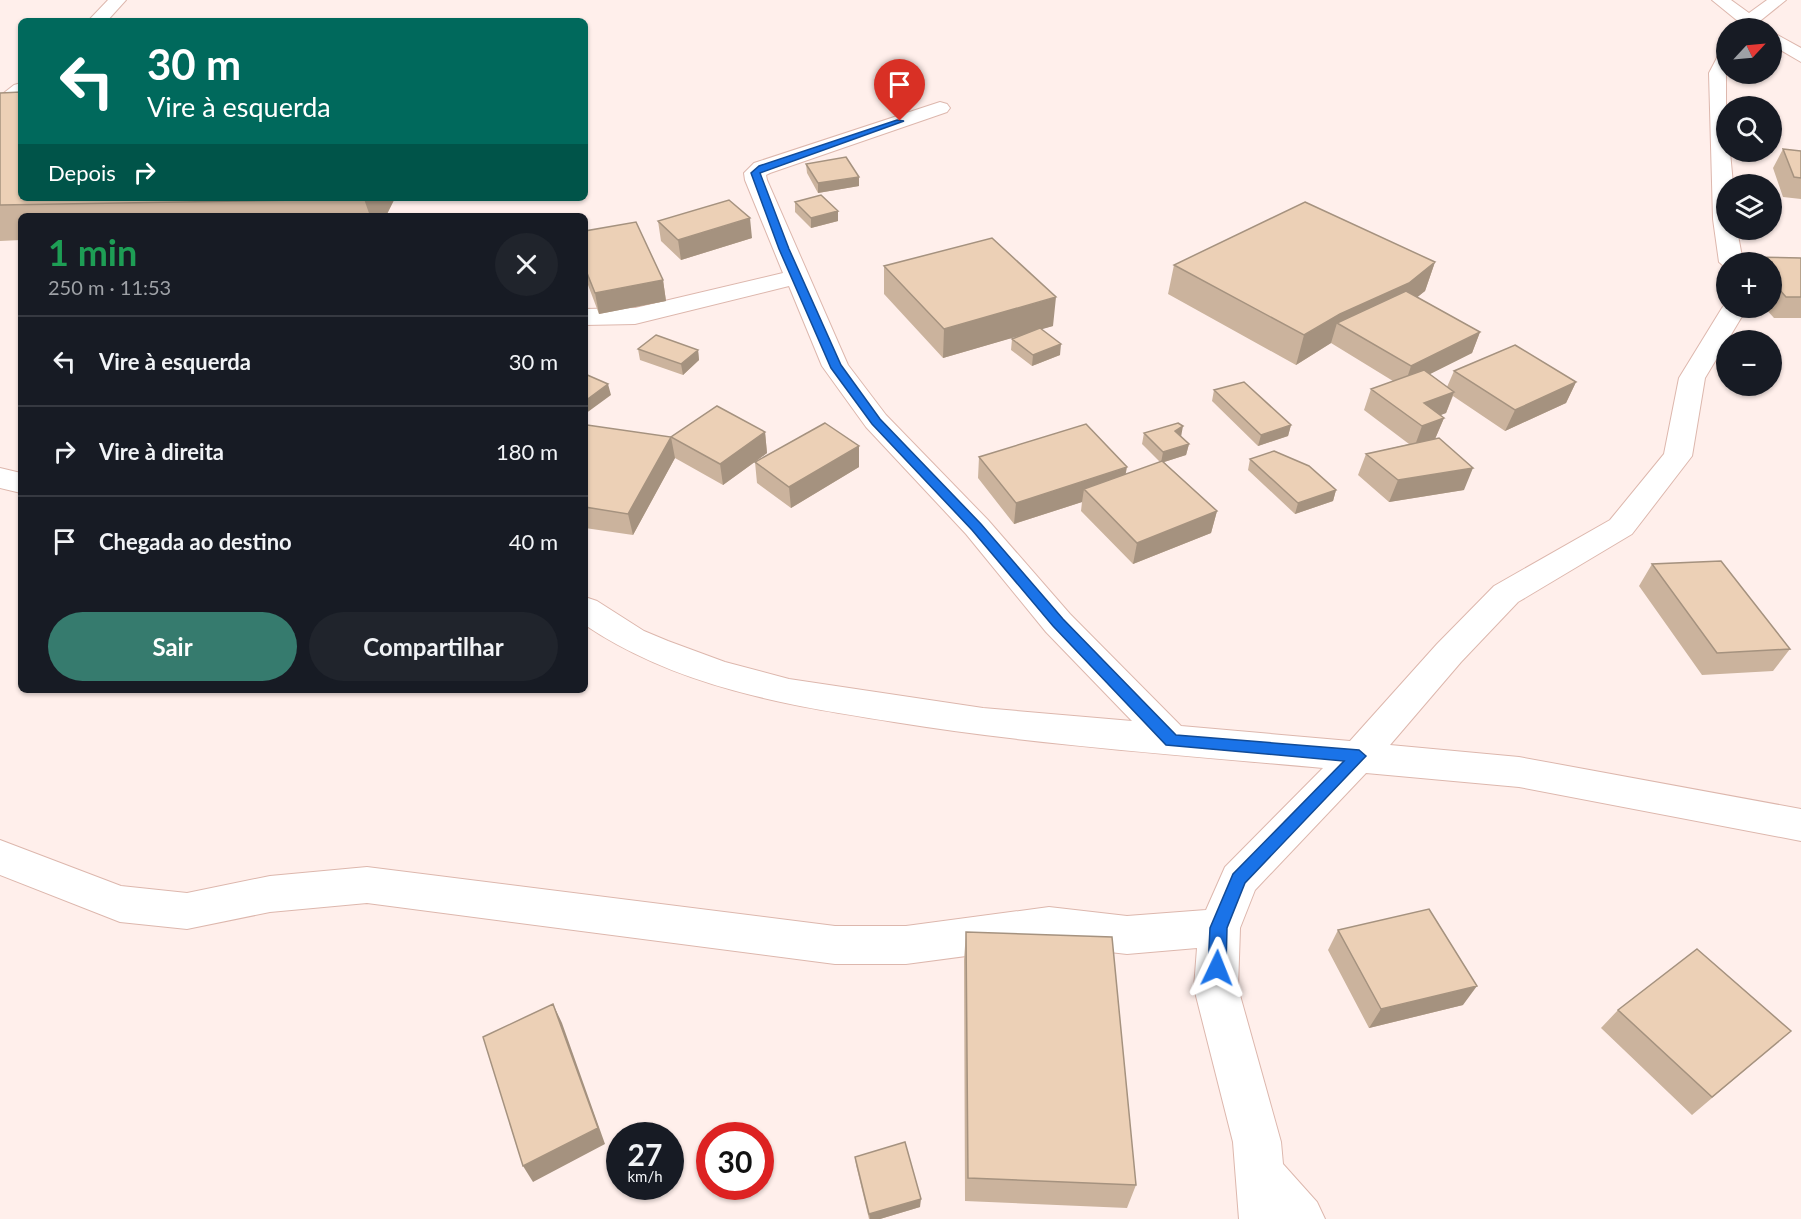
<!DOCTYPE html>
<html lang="pt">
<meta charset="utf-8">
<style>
body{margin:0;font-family:Lato,sans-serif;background:#20242c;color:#f1f3f6;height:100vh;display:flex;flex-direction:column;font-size:22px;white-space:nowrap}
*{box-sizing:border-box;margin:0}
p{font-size:20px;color:#9ea1a6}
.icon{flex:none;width:33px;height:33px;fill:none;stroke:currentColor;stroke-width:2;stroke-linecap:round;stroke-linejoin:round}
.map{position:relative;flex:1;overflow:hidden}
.details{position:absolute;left:18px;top:213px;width:570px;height:480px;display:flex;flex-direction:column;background:#171b24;border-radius:9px;box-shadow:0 2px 4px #0004}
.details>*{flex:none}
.hud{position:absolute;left:18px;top:18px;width:570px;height:183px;border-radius:9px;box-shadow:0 2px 4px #0004;background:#00695c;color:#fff;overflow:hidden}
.needle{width:39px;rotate:64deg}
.tools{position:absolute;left:1716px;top:18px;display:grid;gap:12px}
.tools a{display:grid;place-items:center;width:66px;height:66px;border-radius:50%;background:#171b24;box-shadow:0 2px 4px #0004;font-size:30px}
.speed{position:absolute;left:606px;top:1122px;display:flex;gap:12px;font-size:30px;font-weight:700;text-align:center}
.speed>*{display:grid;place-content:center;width:78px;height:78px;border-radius:50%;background:#171b24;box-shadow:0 2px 4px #0004;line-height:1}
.speed small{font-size:15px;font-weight:400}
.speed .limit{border:9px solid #d22;background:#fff;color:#111}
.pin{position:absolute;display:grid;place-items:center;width:51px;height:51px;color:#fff;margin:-62px -26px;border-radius:50% 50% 50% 0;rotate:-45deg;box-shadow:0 0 6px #0007}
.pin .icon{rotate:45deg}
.me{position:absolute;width:66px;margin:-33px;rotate:2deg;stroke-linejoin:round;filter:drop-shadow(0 0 4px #0008)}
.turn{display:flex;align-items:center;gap:21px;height:126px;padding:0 30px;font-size:27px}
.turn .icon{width:78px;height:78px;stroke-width:2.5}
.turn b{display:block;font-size:42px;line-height:51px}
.then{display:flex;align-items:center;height:57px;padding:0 30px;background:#0003;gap:12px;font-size:22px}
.round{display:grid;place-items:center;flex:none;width:63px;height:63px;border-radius:32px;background:#20242c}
.overview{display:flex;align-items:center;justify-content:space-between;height:102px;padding:0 30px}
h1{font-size:36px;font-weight:700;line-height:45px;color:#1e9e55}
.cta{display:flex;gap:12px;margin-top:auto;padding:12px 30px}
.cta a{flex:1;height:69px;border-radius:36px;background:#367b6e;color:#fff;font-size:24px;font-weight:700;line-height:69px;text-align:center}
.cta a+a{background:#20242c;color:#f1f3f6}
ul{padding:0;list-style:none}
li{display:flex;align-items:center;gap:18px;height:90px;padding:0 30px;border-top:2px solid #363941}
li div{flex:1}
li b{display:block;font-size:22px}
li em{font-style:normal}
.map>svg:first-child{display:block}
</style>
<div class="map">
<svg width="1801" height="1219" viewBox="0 0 1801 1219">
<rect width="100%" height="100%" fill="#ffefeb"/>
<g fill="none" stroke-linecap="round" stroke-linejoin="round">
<g stroke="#ddb7ad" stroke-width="2">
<path id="minor" d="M108,0H126L107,21H88Z
M1712,0H1731L1749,13L1767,0H1786L1760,21L1767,28H1735L1739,22Z
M1772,32L1801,48V62L1772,45Z
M1726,50V152H1730L1733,184H1726V230H1737L1743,262H1726V268L1719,262L1713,219L1709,73L1720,52Z
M21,83V99L7,110L0,112V96L14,85Z
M940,102L947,104L950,108L947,112L770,173L766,175L767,180L848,365L886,415L988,520L1070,614L1181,726L1350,741L1437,644L1494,586L1610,520L1664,454L1679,378L1722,308L1726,303V308H1747L1705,378L1692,456L1632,534L1518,602L1461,662L1390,745L1519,757L1801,809V841L1519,787L1366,773L1255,890L1240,928L1238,988L1281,1142L1283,1164L1317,1202L1325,1219H1239L1233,1142L1194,988L1197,948L1127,954L1049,945L906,964H835L367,903L270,912L187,929L120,922L0,875V840L121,886L187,893L270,876L367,867L835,926H906L1049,907L1127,916L1206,910L1225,867L1323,768C1180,755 1036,745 894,722C786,705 677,687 585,625V597L597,601L644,631L668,641L725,662L789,679L983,708L1132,721L1046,632L966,534L866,427L822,366L789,286L635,324L585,325V309L635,308L783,273L745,180L744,173L754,163Z
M0,468L21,473V493L0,488Z"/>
</g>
<use href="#minor" fill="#fff" fill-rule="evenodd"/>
</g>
<path fill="#cbb39d" d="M0,93L21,198H395L386,216H21V240L0,241Z
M1783,149L1801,151V199L1783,197L1773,168Z
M806,164L859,186L818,193L807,173Z
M795,202L838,211V221L811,228L795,212Z
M658,221L752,238L681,260L661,241Z
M585,231L663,280L666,301L599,314L585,277Z
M1750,257L1801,258V318H1774L1765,308H1772V262H1747Z
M1435,262L1425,291L1417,297L1480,332L1472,353L1430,374L1447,387L1454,371L1576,382L1566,403L1505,431L1453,396L1446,413L1440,415L1444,418L1435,439L1464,490L1389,502L1358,475L1366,454L1409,444L1364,410L1371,389L1393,381L1331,343L1296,365L1168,294L1174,265Z
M884,266L1053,326L1041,329L1060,355L1032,366L1011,350L1012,339L1025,334L943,358L884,294Z
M638,349L698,350L699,360L683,375L640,360Z
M1214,390L1291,425L1288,436L1258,446L1212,401Z
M585,428L671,437L675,458L633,535L585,528Z
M765,432L767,453L723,485L675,458L671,437Z
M1144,433L1181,437L1189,444L1186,455L1164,462L1217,511L1211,533L1133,564L1081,511L1082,502L1014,524L978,478L979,457L1126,474L1160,462L1142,444Z
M1250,459L1336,490L1333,501L1295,514L1248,470Z
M755,462L859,467L791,508L757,483Z
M1652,564L1790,649L1773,671L1702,675L1639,586Z
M1338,930L1463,1005L1369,1028L1328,950Z
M966,932L1136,1185L1127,1208L965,1201L964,960Z
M1618,1010L1791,1031L1692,1115L1601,1028Z
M855,1157L920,1207L880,1219H869L856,1165Z"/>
<path fill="#a5927f" d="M859,177V186L818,193V183Z
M365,198H395L386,216H370L364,199Z
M838,211V221L811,228V218Z
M750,218L752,238L681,260L678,240Z
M1435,262L1425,291L1399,312L1337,323L1331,343L1296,365L1304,335L1340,314Z
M663,280L666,301L599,314L595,293Z
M1056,297L1053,326L943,358L944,329Z
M1480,332L1472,353L1404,387L1411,366Z
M1061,344L1060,355L1032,366L1033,355Z
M698,350L699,360L683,375L681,364Z
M1576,382L1566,403L1505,431L1515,410Z
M608,384L611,395L585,414V401Z
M1454,392L1446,413L1418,424L1424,403Z
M1444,418L1435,439L1414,448L1422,426Z
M1291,425L1288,436L1258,446L1261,435Z
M1183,426L1181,437L1175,431Z
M765,432L767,453L723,485L720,464Z
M671,437L675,458L633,535L628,514Z
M1189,444L1186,455L1161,463L1163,452Z
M859,446V467L791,508L789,487Z
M1127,467L1123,488L1084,489L1082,502L1014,524L1016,503Z
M1473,468L1464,490L1389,502L1398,480Z
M1336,490L1333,501L1295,514L1298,503Z
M1217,511L1211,533L1133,564L1137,543Z
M1477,986L1463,1005L1369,1028L1381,1009Z
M553,1004L562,1023L605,1144L533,1182L523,1166Z
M921,1199L920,1207L880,1219H870L869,1214Z"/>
<path fill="#ecd0b6" stroke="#a5927f" stroke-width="1.5" d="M21,92V198H365L364,199L0,205V93Z
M1783,149L1801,151V178L1794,177Z
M846,157L859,177L818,183L806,164Z
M821,195L838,211L811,218L795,202Z
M729,200L750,218L678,240L658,221Z
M1305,202L1435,262L1409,283L1340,314L1304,335L1174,265Z
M636,222L663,280L595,293L585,268V231Z
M992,238L1056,297L944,329L884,266Z
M1750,257L1801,258V297H1786L1772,281V262H1754Z
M1406,291L1480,332L1411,366L1337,323Z
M1040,328L1061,344L1033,355L1012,339Z
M656,335L698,350L681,364L638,349Z
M1515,345L1576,382L1515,410L1454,371Z
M1424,370L1454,392L1424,403L1444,418L1422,426L1371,389Z
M585,374L608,384L585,401Z
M1244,382L1291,425L1261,435L1214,390Z
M717,406L765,432L720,464L671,437Z
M825,423L859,446L789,487L755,462Z
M1178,423L1183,426L1175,431L1189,444L1163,452L1144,433Z
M1086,424L1127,467L1016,503L979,457Z
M587,425L671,437L628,514L585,507V428Z
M1439,438L1473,468L1398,480L1366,454Z
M1274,451L1309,466L1336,490L1298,503L1250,459Z
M1162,461L1217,511L1137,543L1084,489Z
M1721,561L1790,649L1717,653L1652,564Z
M1429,909L1477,986L1381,1009L1338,930Z
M966,932L1112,937L1136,1185L968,1178Z
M1697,949L1791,1031L1712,1097L1618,1010Z
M553,1004L598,1128L523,1166L483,1037Z
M905,1142L921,1199L869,1214L855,1157Z"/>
<path fill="#1a73e8" stroke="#114b97" stroke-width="1.5" d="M897,120L904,121L760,173L789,249L841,365L880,419L981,524L1063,619L1176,735L1359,750L1366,756L1245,883L1227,928L1226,968L1223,974L1217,976L1211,974L1208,968L1210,928L1233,874L1344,761L1166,745L1053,626L972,530L872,424L831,368L779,249L751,173L759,166Z"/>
</svg>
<div class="tools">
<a><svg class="needle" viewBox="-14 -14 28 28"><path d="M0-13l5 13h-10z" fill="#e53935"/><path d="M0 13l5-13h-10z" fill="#9ea1a6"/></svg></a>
<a><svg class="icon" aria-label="search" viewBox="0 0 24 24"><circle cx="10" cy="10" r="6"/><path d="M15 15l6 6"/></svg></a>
<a><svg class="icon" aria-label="layers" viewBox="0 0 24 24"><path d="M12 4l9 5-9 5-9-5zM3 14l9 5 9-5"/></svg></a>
<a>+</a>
<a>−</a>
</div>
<div class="speed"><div>27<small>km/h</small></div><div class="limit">30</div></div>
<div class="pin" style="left:900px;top:121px;background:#d93025"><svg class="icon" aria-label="arrive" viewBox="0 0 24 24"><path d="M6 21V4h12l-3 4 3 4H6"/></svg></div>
<svg class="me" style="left:1217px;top:968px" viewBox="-20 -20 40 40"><path d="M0-17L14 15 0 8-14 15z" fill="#1a73e8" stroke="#fff" stroke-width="4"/></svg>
<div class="hud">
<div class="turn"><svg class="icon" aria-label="left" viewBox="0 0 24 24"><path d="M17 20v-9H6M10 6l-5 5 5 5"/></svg><div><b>30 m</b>Vire à esquerda</div></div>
<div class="then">Depois<svg class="icon" aria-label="right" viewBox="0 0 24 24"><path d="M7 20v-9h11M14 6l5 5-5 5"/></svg></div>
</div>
<section class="details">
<div class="overview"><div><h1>1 min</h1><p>250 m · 11:53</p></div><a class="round"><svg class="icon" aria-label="close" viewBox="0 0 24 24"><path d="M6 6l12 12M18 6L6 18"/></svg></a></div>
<ul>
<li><svg class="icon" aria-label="left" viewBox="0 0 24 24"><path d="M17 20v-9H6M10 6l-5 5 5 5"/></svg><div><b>Vire à esquerda</b></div><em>30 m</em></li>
<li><svg class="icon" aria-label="right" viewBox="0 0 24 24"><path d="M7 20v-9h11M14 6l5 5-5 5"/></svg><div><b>Vire à direita</b></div><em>180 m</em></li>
<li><svg class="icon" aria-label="arrive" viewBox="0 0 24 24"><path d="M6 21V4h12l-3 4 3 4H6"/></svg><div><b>Chegada ao destino</b></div><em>40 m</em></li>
</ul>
<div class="cta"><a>Sair</a><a>Compartilhar</a></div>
</section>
</div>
